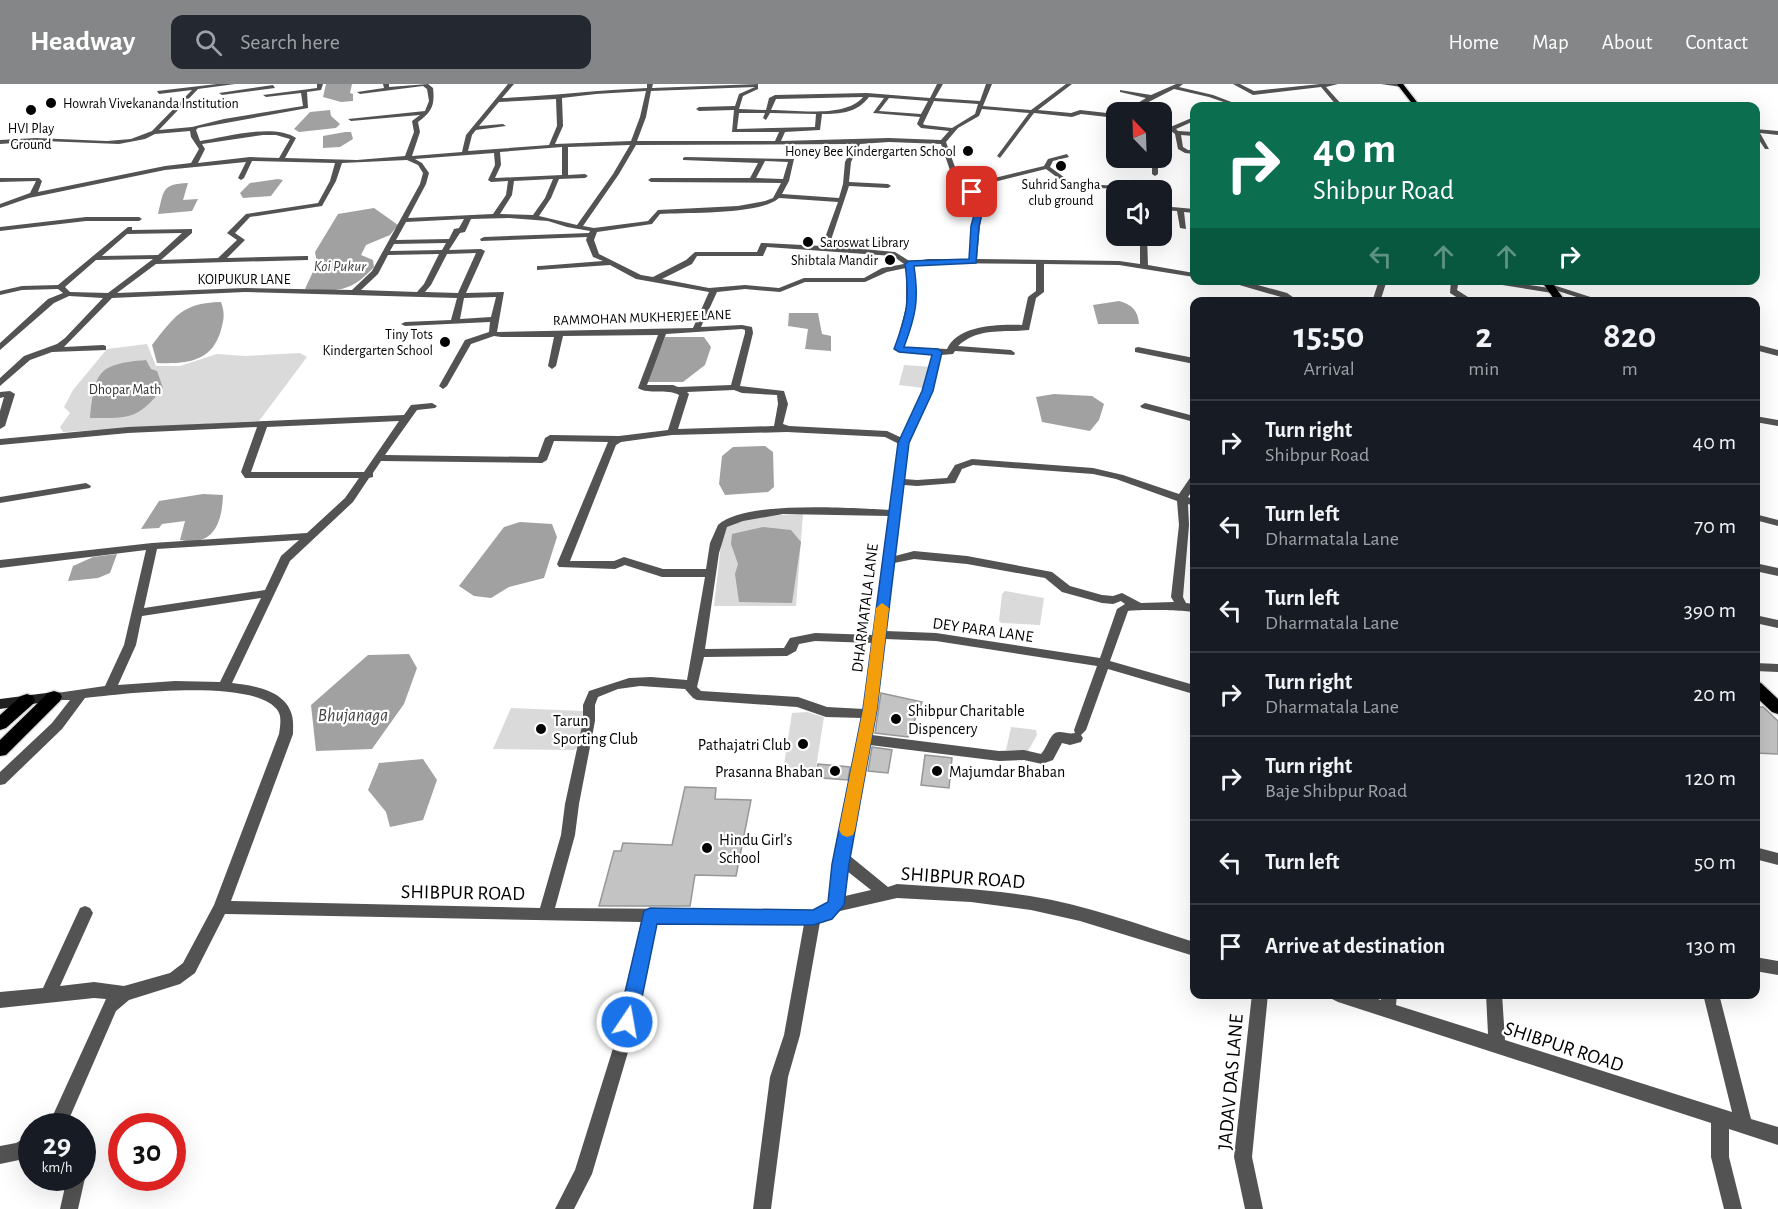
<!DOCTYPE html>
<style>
body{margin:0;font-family:"Alegreya Sans",sans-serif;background:#242831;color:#f1f3f6;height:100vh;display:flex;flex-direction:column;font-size:22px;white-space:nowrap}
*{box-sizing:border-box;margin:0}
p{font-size:20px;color:#9ea1a6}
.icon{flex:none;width:33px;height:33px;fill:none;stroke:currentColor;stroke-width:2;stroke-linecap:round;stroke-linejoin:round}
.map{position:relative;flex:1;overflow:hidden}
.drawer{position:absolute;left:1190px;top:213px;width:570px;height:702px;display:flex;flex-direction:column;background:#171b24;border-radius:12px;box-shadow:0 6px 24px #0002}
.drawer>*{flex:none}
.hud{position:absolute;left:1190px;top:18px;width:570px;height:183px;border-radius:12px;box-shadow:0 6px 24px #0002;background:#0b6e4f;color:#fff;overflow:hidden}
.needle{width:39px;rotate:337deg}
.controls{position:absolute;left:1106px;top:18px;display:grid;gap:12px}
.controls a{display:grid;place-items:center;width:66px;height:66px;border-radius:12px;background:#171b24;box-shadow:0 6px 24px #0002;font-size:30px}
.speed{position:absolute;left:18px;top:1029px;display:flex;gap:12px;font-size:30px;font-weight:700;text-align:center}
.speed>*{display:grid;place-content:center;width:78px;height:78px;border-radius:50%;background:#171b24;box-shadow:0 6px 24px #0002;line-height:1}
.speed small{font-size:15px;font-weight:400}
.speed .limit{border:9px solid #d22;background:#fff;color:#111}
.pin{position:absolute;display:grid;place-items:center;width:51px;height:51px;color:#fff;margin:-26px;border-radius:12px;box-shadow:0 3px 9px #0006}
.me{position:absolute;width:66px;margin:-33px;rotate:12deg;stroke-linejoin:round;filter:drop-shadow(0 0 4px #0008)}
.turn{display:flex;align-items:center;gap:21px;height:126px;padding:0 24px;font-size:27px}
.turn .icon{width:78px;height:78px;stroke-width:2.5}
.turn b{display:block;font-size:42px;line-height:51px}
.lanes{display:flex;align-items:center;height:57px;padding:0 24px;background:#0003;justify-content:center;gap:30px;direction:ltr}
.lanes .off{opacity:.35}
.eta{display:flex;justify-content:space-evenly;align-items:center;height:102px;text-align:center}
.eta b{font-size:36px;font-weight:700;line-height:42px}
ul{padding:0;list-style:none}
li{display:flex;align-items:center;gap:18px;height:84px;padding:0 24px;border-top:2px solid #363941}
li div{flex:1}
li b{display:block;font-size:22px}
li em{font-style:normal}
header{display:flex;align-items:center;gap:36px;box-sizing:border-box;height:84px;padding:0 30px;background:#858687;color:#fff}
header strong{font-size:28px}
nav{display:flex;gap:33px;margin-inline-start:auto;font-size:21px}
.search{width:420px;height:54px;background:#242831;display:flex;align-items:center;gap:15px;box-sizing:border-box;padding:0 21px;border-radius:12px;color:#9ea1a6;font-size:22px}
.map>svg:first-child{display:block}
</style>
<header>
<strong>Headway</strong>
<div class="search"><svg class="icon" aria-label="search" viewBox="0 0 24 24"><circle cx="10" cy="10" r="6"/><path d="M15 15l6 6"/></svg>Search here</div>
<nav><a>Home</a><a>Map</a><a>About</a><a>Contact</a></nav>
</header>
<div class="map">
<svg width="1778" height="1125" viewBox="0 0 1778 1125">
<rect width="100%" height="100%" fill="#fff"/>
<path fill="#dadada" d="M147,260L156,282H180L217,270L245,272L300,269L307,273L259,337L63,348L60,343L70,329L64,323L73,306L107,265Z
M904,281L934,283L923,304L899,301Z
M803,430L796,522H714L722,451L728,442L756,432Z
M1005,507L1044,514L1040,541L1002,539L999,537L1002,510Z
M511,624L583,627L579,663L574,666L493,665Z
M807,628L824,633L815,690L783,687L792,629Z
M1011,643L1036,646L1037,651L1028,667L1006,666Z"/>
<path fill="#a1a1a1" d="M326,0H352L350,9L353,10V17L341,18L323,13Z
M330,26L331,32L340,40L336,44L299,48L294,45L310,28Z
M345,48H351L353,55L340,63L323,64V52Z
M278,95L283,96L271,112L243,114L240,109L250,99Z
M188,99L183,116L198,115L192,127L158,130C164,107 161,100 188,99Z
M374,124L398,141L390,151L366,161L361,171L373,176L374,183C351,208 338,208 305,205L317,179L315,168L338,130Z
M1119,217C1132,221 1138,226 1139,240H1098L1093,221Z
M221,218C225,229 224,235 221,246C212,278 187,280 157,279L152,261C175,232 182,219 221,218Z
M789,229H818L822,250L831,252V267L805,265L808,245L788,242Z
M665,253H704L711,263L705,281L683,298H647Z
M146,276L151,285L157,287L163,304C137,336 130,334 90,334C95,287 98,280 146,276Z
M1054,310L1092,312L1104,320L1099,336L1090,347L1042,338L1036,313Z
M765,362L773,368L774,403L768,408L725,411L719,400L722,372L733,363Z
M203,410L223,411C222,440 213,463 180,456L185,437L162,440L159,444L141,445L159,417Z
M520,438L552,440L557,453L544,494L509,503L491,514L474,512L459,502L504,443Z
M763,443L791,446L801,458L792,519L739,518L735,490L738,480L731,460L732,450Z
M117,470L110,489L98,494L68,497L73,482L93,473Z
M409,570L417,584L404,620L372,665L316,667L311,621L368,571Z
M423,675L437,696L423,736L390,743L386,728L368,706L379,679Z"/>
<path fill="#c3c3c3" stroke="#979797" stroke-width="1.5" d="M881,609L922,618L908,653L875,649Z
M1755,623H1763L1778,637V670L1755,669Z
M872,663L892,666L888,689L868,687Z
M925,671L952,674L949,704L921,701Z
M818,680L850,683L848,696L821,694L816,690Z
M685,703L716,704L715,715L751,716L736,792L695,791L690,822H599L614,767H621L623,759L672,761Z"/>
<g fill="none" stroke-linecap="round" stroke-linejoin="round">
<g stroke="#dbdbdb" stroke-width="3">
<path id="primary" d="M1397,0H1403L1420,22H1414Z
M1541,196H1550L1566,218H1556Z
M1755,597L1761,599L1778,615V630L1772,628L1755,612Z
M54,607L60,609L62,613L60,617L6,671L0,672V656L48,609Z
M27,610L33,612L35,616L33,620L6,644L0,646V631L21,612Z"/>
</g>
<path fill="#535353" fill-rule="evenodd" d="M217,0H235L198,5L159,46L192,43L224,35L303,22L301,9L266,13L263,11L317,4V0H323L321,6L307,8L308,24L198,44L196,46L200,57C225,53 274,39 296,54L285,74L357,76L405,72L414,48L412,37L420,31L351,37L348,35L425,27L429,17L427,5L423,2L360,10L357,8L384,4L383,0H389V3L428,0L433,4C435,21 432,28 418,38L420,48L412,72L462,68L466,51L508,0H514L502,14C550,12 598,6 647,4V0H653L652,4L758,0V5L743,12L739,25L766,26L769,14L775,11L867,9L930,14L937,0H943L935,14L980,17L986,0H992L983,22L1031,26L1066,0H1072L1038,26L1071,29L1080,26L1116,30V34L1081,30L1072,33L1034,29L1000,74L997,72L1029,29L982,25L979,32L958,44L946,58L960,97L966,101L1044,82L1048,75L1067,70L1069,73L1053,77L1050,83L1072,99L1148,104L1151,106L1070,103L1046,85L970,104L985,115L980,142L977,175L1119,177L1140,180V152H1147L1148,181L1194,189V193L1119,181L1044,180V208L1036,214L1029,246C1003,249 979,243 958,262L1011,266L1015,269L1014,271L955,267L953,270L941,271L931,307L909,359L904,395L917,396L947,394L955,381L972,375L1093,384L1123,391L1179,410L1190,394L1194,393V404L1188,413L1194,416V422L1188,420L1189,441L1183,513L1186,519L1194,520V528C1184,526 1136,525 1128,527L1110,577L1194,601V607L1190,609L1108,585L1086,646L1081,651L1083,654L1081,658L1070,661L1062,659L1053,676L1042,680L1024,676L999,677L870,661L850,772L888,803L897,800C942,803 986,805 1030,812C1086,821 1140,841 1194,858V872L1080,837L1031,826L971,818L897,814L840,827L831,835L820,838L800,951L788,993L771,1125H753L770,993L784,951L804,840L656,839L631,958L592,1090L574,1125H555L575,1086L615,958L641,838L225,830L195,889L180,900L129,916L116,927L66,1042H48L106,915L94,914L0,924V908L43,904L80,824L85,822L90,824L93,829L60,902L94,898L124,902L170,889L183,879L214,821L279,650C280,643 282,633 278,627C256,593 121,610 85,614L62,645L5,700L0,701V688L52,639L70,616H50L48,613L50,610L105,602L124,561L146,466L0,484V476L152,459L307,449L345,414L359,394H245L241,388L257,343L128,349L0,361V355L128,343L404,331L411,321L432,319L437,322L435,324L417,326L385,371L538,373L545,354L550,351L619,352L668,346L679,311C666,304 649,311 638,304L658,251L563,252L556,282L552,285L548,282L554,253H501L494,252L471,260L447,302L443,305L439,302L465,256L489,248L490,238L405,242L401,240L405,238L451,236L457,214L245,208L112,214L64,263L103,261L106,262V266L52,268L30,276L0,302V294L24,272L57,260L65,254L103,214L69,212L54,219L0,266V259L48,215L63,209L58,205L22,206L0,211V207L22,202L58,201L128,143H132V146L192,145V149L161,176L218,174L237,156L227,149L246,130L318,119L330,97L335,79L252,77L244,94L241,96L238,94L246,78L165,86L29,114L0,124V120L30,109L36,97L0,98V94H39L42,97L38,108L165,82L191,79L199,65L191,53L190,47L155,50L145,55L119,60L43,57L0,60V56L36,54L107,57L131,55L152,47L192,6L159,10L157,7ZM755,3L739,10L735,22L699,23L696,25L699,27L734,26L732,48H779L775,57H637L646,33L651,7ZM646,7L640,33L631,57L555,60L563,42L562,14L596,10ZM863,13C846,34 797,26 771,26L776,15ZM869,13L884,14L873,29L920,33L917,40L921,44L949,47L941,56L889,54L781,57L785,48L820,46L822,30C840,30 857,29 869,13ZM889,14L928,17L921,30L879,27ZM556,15L557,42L549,61L468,67L472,51L476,46L506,42L503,40L479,42L499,18ZM934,17L978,20L975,30L952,44L925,41L923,40ZM739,29H765L763,34L766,36L770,29L816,30L815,43L737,45ZM263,51H276L290,55L279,74L250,73L198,79L205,65L202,60ZM889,58L941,60L954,98L966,107L952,110L953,124L976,129L969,175H928L911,178L895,168L829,162L849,102L888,104L891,102L888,100L849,98L851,78L860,60ZM854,60L845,78L843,100L839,114L782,110L789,97L794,75L685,73L683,74V76L758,79L750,94H651L648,96L651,98L781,99L773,114L765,117L738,122L658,126L648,137L594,144L583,142L619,90L636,61ZM630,61L613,90L577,141L539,132L551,114L559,95L585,94L588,92L585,90L568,91V63ZM562,63V91L495,94L501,81L500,68ZM494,69L495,81L488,96L491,98L508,97L506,111L493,130L408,134L426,100L429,89L422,79L415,75ZM407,76L418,81L423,89L420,100L372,187L352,206L245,204L117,209L156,180L308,176V172H305L227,174L245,156L235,149L250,133L322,122L336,97L342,79ZM765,77L788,78L783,95L756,94ZM553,95L545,114L533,131L500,130L512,111L514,97ZM971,110L978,116L976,125L959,122L958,112ZM779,114L838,118L822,162L764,159H761L757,168H695L686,176L653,193L641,191L599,170L594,156L597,148L652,140L660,130C688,128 760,131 779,114ZM509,134L548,137L567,143L590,147L589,149L484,153L480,155L481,157L587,153L586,156L593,173L603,177L540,182H537V186L610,181L636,195L709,208L693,244L497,248L504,208L466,209L485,167L481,165L449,166L460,149L465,148L471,135ZM464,135L459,144L454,145L449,155L396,156L406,138ZM182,149L158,171L102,172L127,150ZM446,159L442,166L390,167L394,160ZM767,163L893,172L904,180L882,184L864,194H804L779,204L745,201L709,204L662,195L692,180L697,172H763ZM476,169L458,209L425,208L431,201L447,170ZM439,170L424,200L417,208L361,206L378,190L388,171ZM153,175L108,209L70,208L65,203L96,176ZM928,179L1036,180V207L1028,213L1022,241C998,240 958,241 947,265L904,263L914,223L913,182ZM906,184V223L895,265L899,268L932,270L923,307L902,354L887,347L789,342L783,340L788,320L784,307L740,302L753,249L752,243L742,241L701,243L717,208L745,205L780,208L805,198H865L887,188ZM496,213L491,233L460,235L464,214ZM742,245L745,246V249L731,301L678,303L673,301H647L666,250ZM734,306L742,309L777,311L778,320L774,342L678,345L689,310L687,308ZM399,337L364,388H251L267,343ZM787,348L885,353L899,360L890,426C852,424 745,416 718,441L710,459L706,485H663L624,473L614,477H570L616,361L621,358L672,351ZM554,357L608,358L557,480L559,483L615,485L625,481L662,493H705L687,596L651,593L629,594L589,607L583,621V637L565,720L561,751L540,824L231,817L293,650C293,642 294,634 290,626C282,606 251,601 232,599L290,477L353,418L369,394L373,393V389L381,377L542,379L547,376ZM973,381L1093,390L1116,395L1177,417L1179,441L1171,513L1174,518L1141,519L1122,509L1113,512L1102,511L1070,502L1052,488L967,472L914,467L895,472L904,401L917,402L955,399L962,385ZM783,430L889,432L884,474L882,477L883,479L874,551L815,549L790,554L784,564L705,565L719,469L727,443L743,437ZM299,456L281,472L265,506L144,524L157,465ZM914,475L967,480L1045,494L1062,508L1102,519L1113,520L1121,517L1125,520L1117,525L1100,574L936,549L886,547L894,479ZM261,514L220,598L175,597L118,601L136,561L142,532ZM885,555L936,557L1097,582L1074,646L1075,649C1069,651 1061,646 1055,649C1049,653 1046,665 1041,670L1024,666L999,667L872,651ZM815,557L872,559L864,625L827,623L798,613L701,607L697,603L704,573L787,572L796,567L799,560ZM640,602L685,605L693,614L697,616L797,623L826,633L862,634L835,774L829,818L822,824L813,826L555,824L575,751L579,720L595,637V621L598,613L618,605ZM847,787L871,806L845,812Z
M1176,0H1183L1179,3L1213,11L1242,22H1235L1209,13L1174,5L1129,28H1123L1146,14L1120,8V6L1151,11Z
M1233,0H1240L1254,7L1320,0H1338L1326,3L1343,22H1337L1321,3L1253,11Z
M1381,0H1403L1404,1L1401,3Z
M273,1L275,4L222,11L219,9Z
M1194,33V37L1176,45L1178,47L1194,48V52L1181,51L1183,63L1188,66H1194V70L1185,69L1178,65L1175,50L1171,47L1161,51V47Z
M1755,45L1778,47V51L1760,49L1769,65H1765L1755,50Z
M1152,74H1158V90L1155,92L1152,90Z
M1161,122L1194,125V129L1184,128L1186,145L1180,144L1177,127L1161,126Z
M86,133H139L142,135L139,137H86L0,147V143Z
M1222,196H1248L1247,198L1287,209L1300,218H1289L1281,213Z
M1379,196H1387L1380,218H1372Z
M1451,196H1459L1457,206L1468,213V218H1460L1461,216L1450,209Z
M1471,196H1494L1550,204L1543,201L1547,199L1606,218H1592L1555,206L1552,209Z
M1755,260L1778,266V272L1755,266Z
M1138,263L1194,274V280L1135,268V264Z
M10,307L15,310L5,342L0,345V327L4,313L0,314V308Z
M1145,319L1194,332V338L1142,324L1140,322Z
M1755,332L1778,336V342L1755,338Z
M86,399L91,402L90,404L0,419V413Z
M1755,430L1778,436V442L1755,436Z
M1755,479L1778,484V492L1755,487Z
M1755,531L1778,536V544L1755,539Z
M1755,579L1778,580V588L1755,587Z
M1755,763L1778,769V781L1755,775Z
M1755,873L1778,877V891L1755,887Z
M1252,910H1268L1252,1073L1263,1125H1245L1234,1073Z
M1330,910H1363L1381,916V910H1397L1396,921L1488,950L1486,910H1502L1505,956L1732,1028L1703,910H1719L1751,1035L1778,1043V1061L1729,1045V1073L1742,1125H1724L1711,1073V1039L1338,918L1332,915Z
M32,1050V1070L19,1076L0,1080V1062L16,1059Z
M82,1088L85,1094L78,1125H60L67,1094H82Z"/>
<path fill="#202020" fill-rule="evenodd" d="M54,608L58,610L60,613L58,616L0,625V615Z"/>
<use href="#primary" fill="#000" fill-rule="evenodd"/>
</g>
<path fill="#1a73e8" stroke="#114b97" stroke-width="1.5" d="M969,106H975L986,115L979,142L976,179L914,182C919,216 916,231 904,263L938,265L942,268L933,307L909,359L877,625L849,780L844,821L832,835L813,841L657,840L637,938L634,944L627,947L621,944L618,938L644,827L650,824L813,826L828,818L832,780L863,625L898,359L922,307L932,271L899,268L894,265C907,230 910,217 905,180L909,177L969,175L971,142L978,116L969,109Z"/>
<path fill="#f59e0b" d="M882,519L889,524L877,625L855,746L853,751L847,753L842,751L839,746L863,625L876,524Z"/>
<g fill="#000" stroke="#fff" stroke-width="2">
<circle cx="51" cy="19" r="6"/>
<circle cx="31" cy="26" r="6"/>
<circle cx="968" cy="67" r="6"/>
<circle cx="1061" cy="82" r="6"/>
<circle cx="808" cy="158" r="6"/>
<circle cx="890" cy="176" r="6"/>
<circle cx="445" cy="258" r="6"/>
<circle cx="896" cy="635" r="6"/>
<circle cx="541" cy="645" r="6"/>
<circle cx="803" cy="660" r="6"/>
<circle cx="835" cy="687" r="6"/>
<circle cx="937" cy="687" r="6"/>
<circle cx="707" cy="764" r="6"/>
</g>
<g text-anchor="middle" stroke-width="4.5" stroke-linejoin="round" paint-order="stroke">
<g font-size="14" fill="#000" stroke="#fff" text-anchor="end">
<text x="63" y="24" text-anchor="start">Howrah Vivekananda Institution</text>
<text x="31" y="49" text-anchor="middle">HVI Play<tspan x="31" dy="16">Ground</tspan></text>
<text x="956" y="72">Honey Bee Kindergarten School</text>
<text x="1061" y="105" text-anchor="middle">Suhrid Sangha<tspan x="1061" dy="16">club ground</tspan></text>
<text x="820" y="163" text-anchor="start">Saroswat Library</text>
<text x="878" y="181">Shibtala Mandir</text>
<text x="433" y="255">Tiny Tots<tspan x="433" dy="16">Kindergarten School</tspan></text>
</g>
<g font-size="14" fill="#000" stroke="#fff">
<text x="244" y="200">KOIPUKUR LANE</text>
<text transform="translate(642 233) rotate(-2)" y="5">RAMMOHAN MUKHERJEE LANE</text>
</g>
<g font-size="14" fill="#313131" stroke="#fff">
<text x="125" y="310">Dhopar Math</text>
</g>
<g font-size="15" font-style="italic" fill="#424242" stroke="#fff">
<text x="340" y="187">Koi Pukur</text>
</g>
<g font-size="16" fill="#000" stroke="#fff">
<text transform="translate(864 524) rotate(-83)" y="6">DHARMATALA LANE</text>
<text transform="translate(983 545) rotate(8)" y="6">DEY PARA LANE</text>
</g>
<g font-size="16" fill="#000" stroke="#fff" text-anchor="start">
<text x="908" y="632">Shibpur Charitable<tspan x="908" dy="18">Dispencery</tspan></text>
<text x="553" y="642">Tarun<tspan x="553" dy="18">Sporting Club</tspan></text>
<text x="791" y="666" text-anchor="end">Pathajatri Club</text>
<text x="823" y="693" text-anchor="end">Prasanna Bhaban</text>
<text x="949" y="693">Majumdar Bhaban</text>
<text x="719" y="761">Hindu Girl's<tspan x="719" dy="18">School</tspan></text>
</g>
<g font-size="18" font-style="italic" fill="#424242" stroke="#fff">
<text x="353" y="637">Bhujanaga</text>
</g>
<g font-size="20" fill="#000" stroke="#fff">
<text transform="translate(963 793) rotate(4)" y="7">SHIBPUR ROAD</text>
<text transform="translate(463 808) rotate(1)" y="7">SHIBPUR ROAD</text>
<text transform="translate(1564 962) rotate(18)" y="7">SHIBPUR ROAD</text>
<text transform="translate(1230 998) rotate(-85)" y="7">JADAV DAS LANE</text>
</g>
</g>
</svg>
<div class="controls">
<a><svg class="needle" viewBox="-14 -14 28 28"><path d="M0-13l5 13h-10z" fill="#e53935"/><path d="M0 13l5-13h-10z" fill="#9ea1a6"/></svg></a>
<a><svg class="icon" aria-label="sound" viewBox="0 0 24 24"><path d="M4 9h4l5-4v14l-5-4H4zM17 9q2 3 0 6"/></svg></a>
</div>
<div class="speed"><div>29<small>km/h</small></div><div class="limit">30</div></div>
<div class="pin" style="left:972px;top:108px;background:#d93025"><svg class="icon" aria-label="arrive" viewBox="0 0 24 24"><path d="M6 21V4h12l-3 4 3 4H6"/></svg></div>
<svg class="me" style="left:627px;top:938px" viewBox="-20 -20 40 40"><circle r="17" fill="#1a73e8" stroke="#fff" stroke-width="3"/><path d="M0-11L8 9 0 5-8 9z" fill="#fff"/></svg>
<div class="hud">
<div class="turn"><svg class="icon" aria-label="right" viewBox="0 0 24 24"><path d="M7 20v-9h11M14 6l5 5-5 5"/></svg><div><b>40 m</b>Shibpur Road</div></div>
<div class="lanes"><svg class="icon off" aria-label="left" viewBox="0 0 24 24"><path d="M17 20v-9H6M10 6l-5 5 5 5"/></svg><svg class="icon off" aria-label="ahead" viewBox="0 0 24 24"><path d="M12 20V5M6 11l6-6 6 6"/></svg><svg class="icon off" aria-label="ahead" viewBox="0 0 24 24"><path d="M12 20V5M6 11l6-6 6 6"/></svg><svg class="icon" aria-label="right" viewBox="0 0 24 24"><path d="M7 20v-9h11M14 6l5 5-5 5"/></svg></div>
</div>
<section class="drawer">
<div class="eta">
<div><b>15:50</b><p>Arrival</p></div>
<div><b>2</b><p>min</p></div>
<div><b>820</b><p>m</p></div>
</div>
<ul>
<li><svg class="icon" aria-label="right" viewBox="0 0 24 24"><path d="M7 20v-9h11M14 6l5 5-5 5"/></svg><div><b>Turn right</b><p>Shibpur Road</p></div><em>40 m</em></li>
<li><svg class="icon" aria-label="left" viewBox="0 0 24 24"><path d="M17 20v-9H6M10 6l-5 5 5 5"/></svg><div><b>Turn left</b><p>Dharmatala Lane</p></div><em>70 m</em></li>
<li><svg class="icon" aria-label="left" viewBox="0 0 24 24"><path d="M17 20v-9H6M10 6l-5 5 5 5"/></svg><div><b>Turn left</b><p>Dharmatala Lane</p></div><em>390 m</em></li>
<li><svg class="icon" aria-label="right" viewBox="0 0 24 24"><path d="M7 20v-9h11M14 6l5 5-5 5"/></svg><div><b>Turn right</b><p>Dharmatala Lane</p></div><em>20 m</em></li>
<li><svg class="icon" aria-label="right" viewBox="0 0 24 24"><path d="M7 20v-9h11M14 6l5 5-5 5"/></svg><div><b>Turn right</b><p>Baje Shibpur Road</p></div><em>120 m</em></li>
<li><svg class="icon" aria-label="left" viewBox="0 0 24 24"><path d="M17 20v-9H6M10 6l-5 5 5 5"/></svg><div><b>Turn left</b></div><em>50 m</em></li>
<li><svg class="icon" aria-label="arrive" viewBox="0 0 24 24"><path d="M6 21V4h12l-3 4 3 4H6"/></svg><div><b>Arrive at destination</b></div><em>130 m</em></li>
</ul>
</section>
</div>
